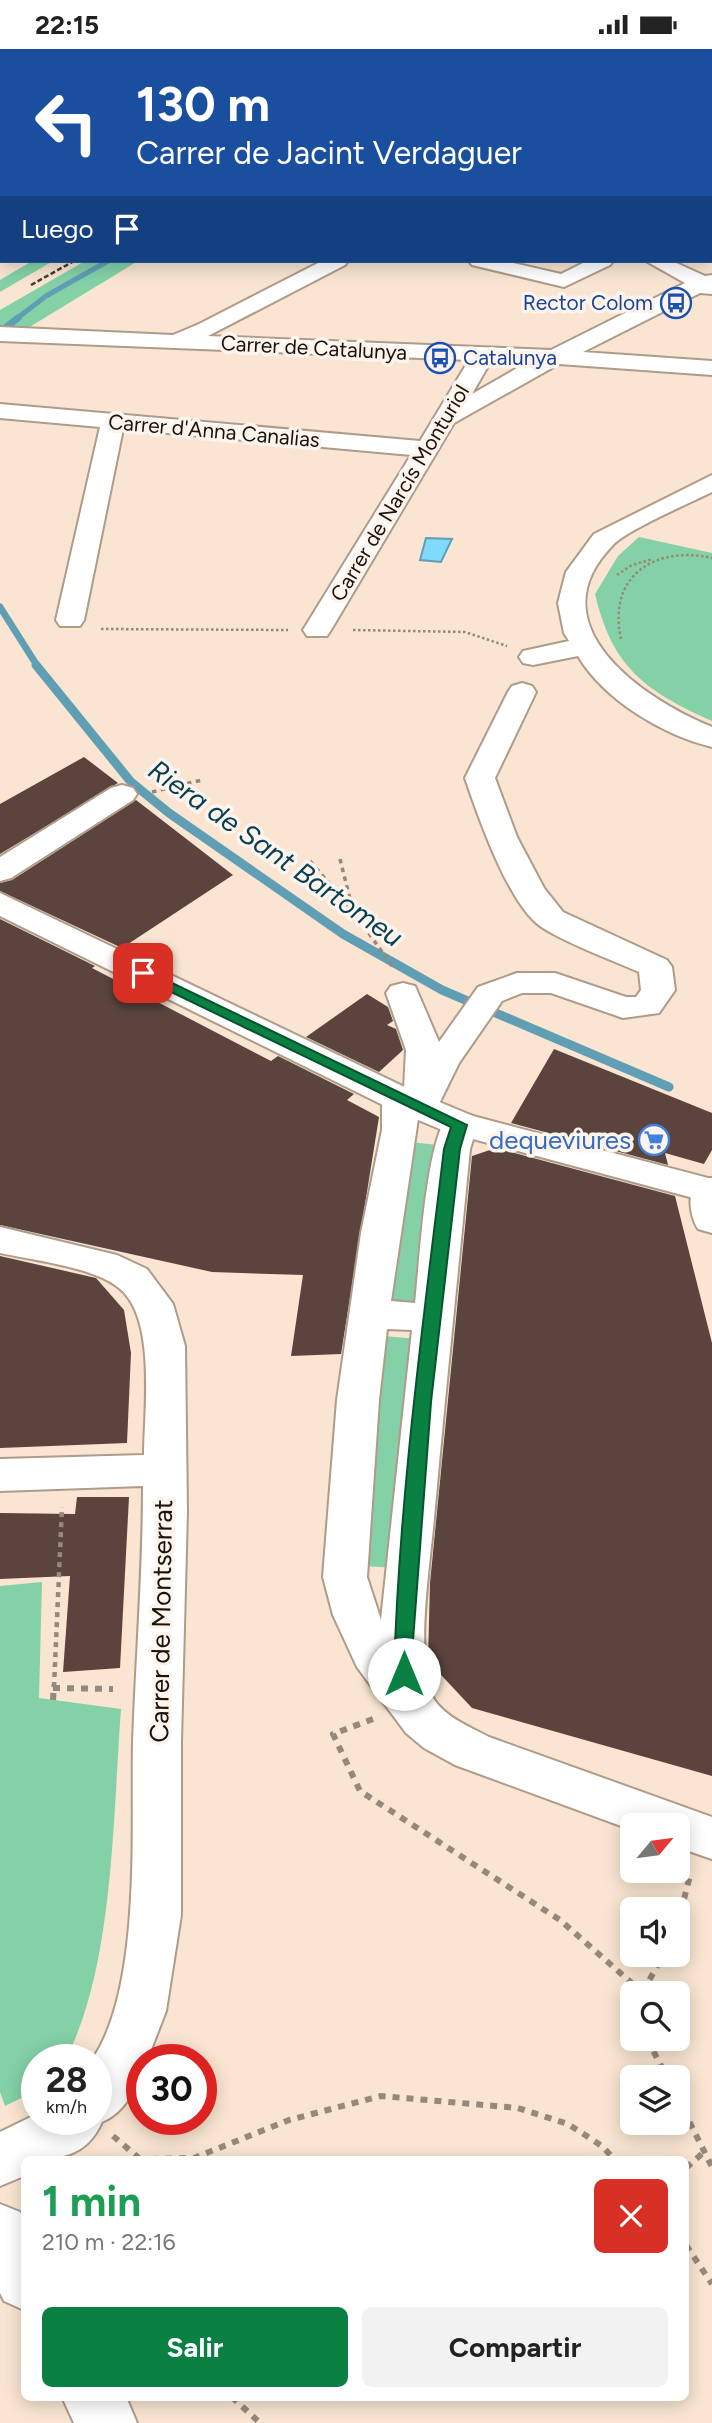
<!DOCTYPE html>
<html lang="es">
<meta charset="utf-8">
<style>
body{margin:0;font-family:Figtree,sans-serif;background:#f2f2f2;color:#222;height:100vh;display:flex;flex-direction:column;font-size:26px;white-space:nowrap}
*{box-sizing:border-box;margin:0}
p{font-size:23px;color:#767676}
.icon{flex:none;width:38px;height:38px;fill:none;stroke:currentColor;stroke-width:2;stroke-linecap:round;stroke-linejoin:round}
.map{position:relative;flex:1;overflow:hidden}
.drawer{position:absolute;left:21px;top:2107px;width:668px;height:245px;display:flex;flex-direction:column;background:#fff;border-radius:10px;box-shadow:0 4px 18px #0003}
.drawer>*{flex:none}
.top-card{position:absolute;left:0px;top:0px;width:712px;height:214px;box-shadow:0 4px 18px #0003;background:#1a4fa0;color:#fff;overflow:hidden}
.needle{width:46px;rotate:61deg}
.controls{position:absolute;left:620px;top:1764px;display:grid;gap:14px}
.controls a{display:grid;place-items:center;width:70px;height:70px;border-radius:10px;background:#fff;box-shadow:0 4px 18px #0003;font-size:35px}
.speed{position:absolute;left:21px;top:1995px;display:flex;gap:14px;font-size:35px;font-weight:700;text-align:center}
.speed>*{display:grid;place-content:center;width:91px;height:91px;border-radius:50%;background:#fff;box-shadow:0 4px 18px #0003;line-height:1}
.speed small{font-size:18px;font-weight:400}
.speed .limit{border:10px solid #d22;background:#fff;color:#111}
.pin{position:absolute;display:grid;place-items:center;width:60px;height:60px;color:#fff;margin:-30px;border-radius:14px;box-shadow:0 4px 10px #0006}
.me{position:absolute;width:77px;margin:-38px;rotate:0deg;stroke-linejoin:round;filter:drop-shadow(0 0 5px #0008)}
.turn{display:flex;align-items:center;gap:24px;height:147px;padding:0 21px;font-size:32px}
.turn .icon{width:91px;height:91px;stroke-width:2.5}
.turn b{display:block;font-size:49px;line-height:60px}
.then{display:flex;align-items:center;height:66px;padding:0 21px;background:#0003;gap:14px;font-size:26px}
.round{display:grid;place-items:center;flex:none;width:74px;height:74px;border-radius:10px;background:#f2f2f2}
.overview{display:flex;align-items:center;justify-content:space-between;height:119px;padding:0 21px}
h1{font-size:42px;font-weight:700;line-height:52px;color:#1e9e55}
.cta{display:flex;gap:14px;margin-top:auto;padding:14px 21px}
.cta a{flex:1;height:80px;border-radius:10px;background:#0b8043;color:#fff;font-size:28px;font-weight:700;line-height:80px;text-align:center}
.cta a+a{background:#f2f2f2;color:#222}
.status{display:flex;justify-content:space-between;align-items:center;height:49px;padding:0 35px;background:#fff;direction:ltr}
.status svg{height:19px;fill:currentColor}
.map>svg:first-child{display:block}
</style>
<div class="status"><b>22:15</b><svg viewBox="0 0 49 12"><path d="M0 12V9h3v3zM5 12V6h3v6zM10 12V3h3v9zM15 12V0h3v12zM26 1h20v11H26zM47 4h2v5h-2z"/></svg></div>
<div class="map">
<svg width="712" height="2374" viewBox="0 0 712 2374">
<rect width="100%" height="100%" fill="#f9e5d1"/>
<path fill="#84d1a7" d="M32,212H53L0,243V231Z
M85,212H138L23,282L0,279V261Z
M639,488L712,504V672C645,642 612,618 595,545L618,507Z
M408,1093L439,1096L421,1254L388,1252Z
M383,1287L419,1290L400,1519L360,1517Z
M42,1533L39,1649L121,1660C113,1764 114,1920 65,2011H37V2041L5,2057L0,2043V1537Z"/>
<path fill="#7fdafc" stroke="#609eb4" stroke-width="2" d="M426,489L452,490L441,513L420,511Z"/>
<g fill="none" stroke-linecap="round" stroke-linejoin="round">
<path stroke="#609eb4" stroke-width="5" d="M649,0L657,2
M15,271L46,247L108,212"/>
<path stroke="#609eb4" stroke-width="7" d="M0,283L18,269
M0,558L38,618"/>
<path stroke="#609eb4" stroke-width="9" d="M36,616L131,733L169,764L343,885L442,941L669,1038"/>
</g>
<path fill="#5c443e" d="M84,708L118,734L0,805V755Z
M136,751L233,826L122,899L0,842V834L12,831Z
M0,870L95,917L92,919L271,1012L278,1007L354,1045L347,1051L379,1068L341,1305L291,1307L303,1226L212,1223L0,1176Z
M367,945L388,958L393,972L387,976L396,980L403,1001L379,1023L306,988Z
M554,1000L712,1064V1101L704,1115L665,1104L668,1116L511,1074Z
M496,1099L675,1147L712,1294V1727L472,1659L428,1612L430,1534L472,1107Z
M0,1207L96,1229L124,1261L131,1304L127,1394L0,1399Z
M77,1448H129L120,1619L63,1623L70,1527L0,1530V1464L75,1465Z"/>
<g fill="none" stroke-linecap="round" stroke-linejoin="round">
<g stroke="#ae9b89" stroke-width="4">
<path id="minor" d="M50,0H73L74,2H52Z
M90,0H110L89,2Z
M239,0H258L238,2Z
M502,0H520V2H503Z
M550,0H573L574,2H552Z
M710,28H712V38H710Z
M0,32H2V42H0Z
M0,97H2V109H0Z
M710,113L712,114V126L710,125Z
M710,174H712V186H710Z
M0,177H2L0,190Z
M322,212H348L345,216L208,287L551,301L685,234L646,212H672L705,227L712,226V245L700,244L583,303L712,312V326L559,315L454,374L331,581L327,587H307L303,581L411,406L123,380L84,571L80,577H60L56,571L100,378L0,369V355L420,392L469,311L0,292V278L173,286L199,275ZM491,312L526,314L472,345Z
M469,212H505L561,225L587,212H613L610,216L564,238L472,216Z
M712,426V443C690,454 627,481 613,496C534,576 643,650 712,678V698C663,686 604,651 578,607L533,616L523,614L519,608L523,602L569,592L564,584L558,554L566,523L594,485Z
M522,634L532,637L536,643L495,729L517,788L544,839L563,863L667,911L672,918L675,941L659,964L623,969L551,944H522L502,952L459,1014L433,1067L418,1070L391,1252L415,1254C420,1209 425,1101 447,1067L460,1063L473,1067L478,1075L470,1100C458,1224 445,1346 434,1469C430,1516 416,1600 431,1644C438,1665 470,1678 489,1688L712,1768V1810L677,1798V1776H632V1781L455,1716L424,1699L406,1684L357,1618L333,1566L323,1528L337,1351L361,1184L382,1081V1050L387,1042L404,1040L406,1001L386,944L391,937L403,934L415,937L439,993L478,938L517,924H555L626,948H636L641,941L639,923C612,911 563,893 540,877C508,854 478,767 465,729L508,643L512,637ZM387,1280L412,1281L381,1571L367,1528L379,1351Z
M122,736L133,739L137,745L133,751L11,829L0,832V808L111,739Z
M709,1129H712V1184L698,1180C690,1167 687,1146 696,1132Z
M0,1178L117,1206L147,1220L173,1255L185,1297L187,1463L181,1693V1866L166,1962L147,2011H142C142,2035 124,2064 102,2073C86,2109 59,2110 24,2110V2127L0,2137V2083L37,2065V2070H96V2011H92C142,1938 131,1780 133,1693C136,1608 143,1523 143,1437L0,1442V1410L144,1406C144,1362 157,1269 119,1239C94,1218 32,1211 0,1204Z
M0,2155L20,2163L24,2172V2261L4,2252L0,2244Z
M62,2348H126L137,2374H74Z"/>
</g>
<g stroke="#ae9b89" stroke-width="4">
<path id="major" d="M0,844L413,1042L473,1067L712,1130V1154L447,1083L387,1058L0,867Z"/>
</g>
<path stroke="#96887a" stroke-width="2.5" stroke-dasharray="2.5 2.5" stroke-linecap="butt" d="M626,0L635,2
M617,526L632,516L653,510
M101,580L288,581
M353,581L465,583L507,597
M621,590C607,527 655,496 712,509"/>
<path stroke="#96887a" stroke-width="3.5" stroke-dasharray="4.5 4.5" stroke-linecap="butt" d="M152,743L202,731
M340,810L353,862L392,917
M310,812L352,861"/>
<path stroke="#96887a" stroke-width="4.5" stroke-dasharray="5 5" stroke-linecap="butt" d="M54,1638L62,1458"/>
<path stroke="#96887a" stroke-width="6" stroke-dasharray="7 7" stroke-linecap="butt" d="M53,1639L113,1640
M53,1651L54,1636
M373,1670L333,1685L360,1742L560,1871L643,1944
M677,1877L691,1823
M643,1943L663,1906
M647,1990L667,2028
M677,2048L712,2118
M113,2087L140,2110
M151,2110L194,2109L289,2071L381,2047L518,2059L568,2075L602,2097L614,2110
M686,2119L705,2102
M686,2196L712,2235
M232,2348L260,2374"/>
<use href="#minor" fill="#fff" fill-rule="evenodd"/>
<use href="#major" fill="#fff" fill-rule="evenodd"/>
<path stroke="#463d33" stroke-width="2.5" stroke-dasharray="5 2.5" stroke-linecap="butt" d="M401,2L403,0
M31,236L74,212"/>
</g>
<path fill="#0b8043" stroke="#07532c" stroke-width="2" d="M143,920L467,1076L460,1100L431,1353L410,1631H397L394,1625C399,1449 423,1275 444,1100L451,1078L138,927V921Z"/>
<defs>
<g id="bus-ring" transform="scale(1.575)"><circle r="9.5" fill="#fdf4ed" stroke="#1a4fb4" stroke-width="1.5"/><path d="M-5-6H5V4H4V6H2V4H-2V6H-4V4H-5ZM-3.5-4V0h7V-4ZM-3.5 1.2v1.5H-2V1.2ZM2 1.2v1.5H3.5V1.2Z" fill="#1a4fb4"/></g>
<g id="supermarket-ring" transform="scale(1.575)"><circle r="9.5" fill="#fdf4ed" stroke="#3f7fe0" stroke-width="1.5"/><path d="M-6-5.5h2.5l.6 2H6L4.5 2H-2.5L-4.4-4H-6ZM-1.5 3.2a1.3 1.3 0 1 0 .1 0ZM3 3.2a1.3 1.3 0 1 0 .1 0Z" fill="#3f7fe0"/></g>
</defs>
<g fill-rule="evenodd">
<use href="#bus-ring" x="676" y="254"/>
<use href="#bus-ring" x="440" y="309"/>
<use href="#supermarket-ring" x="654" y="1091"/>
</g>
<g text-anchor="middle" stroke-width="7" stroke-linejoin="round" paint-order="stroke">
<g font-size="21" fill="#164399" stroke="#fdf4ed" text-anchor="end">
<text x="653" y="261">Rector Colom</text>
<text x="463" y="316" text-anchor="start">Catalunya</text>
</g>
<g font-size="21" fill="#19130c" stroke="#fdf4ed">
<text transform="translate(314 299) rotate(3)" y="7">Carrer de Catalunya</text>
<text transform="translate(214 382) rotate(5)" y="7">Carrer d'Anna Canalias</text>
<text transform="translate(400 444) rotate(-59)" y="7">Carrer de Narcís Monturiol</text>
</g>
<g font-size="26" fill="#366cbe" stroke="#fdf4ed" text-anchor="end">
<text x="631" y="1100">dequeviures</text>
</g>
<g font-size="26" fill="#19130c" stroke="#fdf4ed">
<text transform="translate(161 1572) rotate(-89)" y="9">Carrer de Montserrat</text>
</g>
<g font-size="28" font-style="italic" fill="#063f51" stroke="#fdf4ed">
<text transform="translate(276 804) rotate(35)" y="10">Riera de Sant Bartomeu</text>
</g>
</g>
</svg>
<div class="controls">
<a><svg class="needle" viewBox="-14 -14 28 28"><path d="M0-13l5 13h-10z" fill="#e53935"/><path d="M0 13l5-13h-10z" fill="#767676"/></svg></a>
<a><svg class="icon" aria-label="sound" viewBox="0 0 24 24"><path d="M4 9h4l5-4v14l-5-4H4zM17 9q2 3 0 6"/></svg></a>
<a><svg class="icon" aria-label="search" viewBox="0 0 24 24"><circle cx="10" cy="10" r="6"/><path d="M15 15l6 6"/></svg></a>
<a><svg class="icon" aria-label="layers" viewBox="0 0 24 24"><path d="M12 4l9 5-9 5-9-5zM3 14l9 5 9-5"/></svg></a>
</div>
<div class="speed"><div>28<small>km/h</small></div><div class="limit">30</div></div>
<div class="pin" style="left:143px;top:924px;background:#d93025"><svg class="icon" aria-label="arrive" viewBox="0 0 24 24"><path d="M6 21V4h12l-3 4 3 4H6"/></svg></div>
<svg class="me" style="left:404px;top:1625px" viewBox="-20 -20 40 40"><circle r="19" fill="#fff"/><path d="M0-13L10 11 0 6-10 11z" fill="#0b8043"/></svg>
<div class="top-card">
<div class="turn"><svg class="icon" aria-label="left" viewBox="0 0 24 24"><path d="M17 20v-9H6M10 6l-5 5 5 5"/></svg><div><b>130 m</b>Carrer de Jacint Verdaguer</div></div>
<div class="then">Luego<svg class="icon" aria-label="arrive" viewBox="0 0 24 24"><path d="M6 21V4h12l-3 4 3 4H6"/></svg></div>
</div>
<section class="drawer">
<div class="overview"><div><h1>1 min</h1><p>210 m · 22:16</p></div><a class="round" style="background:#d93025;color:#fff"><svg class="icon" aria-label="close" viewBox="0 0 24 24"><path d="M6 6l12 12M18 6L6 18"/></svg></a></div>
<div class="cta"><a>Salir</a><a>Compartir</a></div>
</section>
</div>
